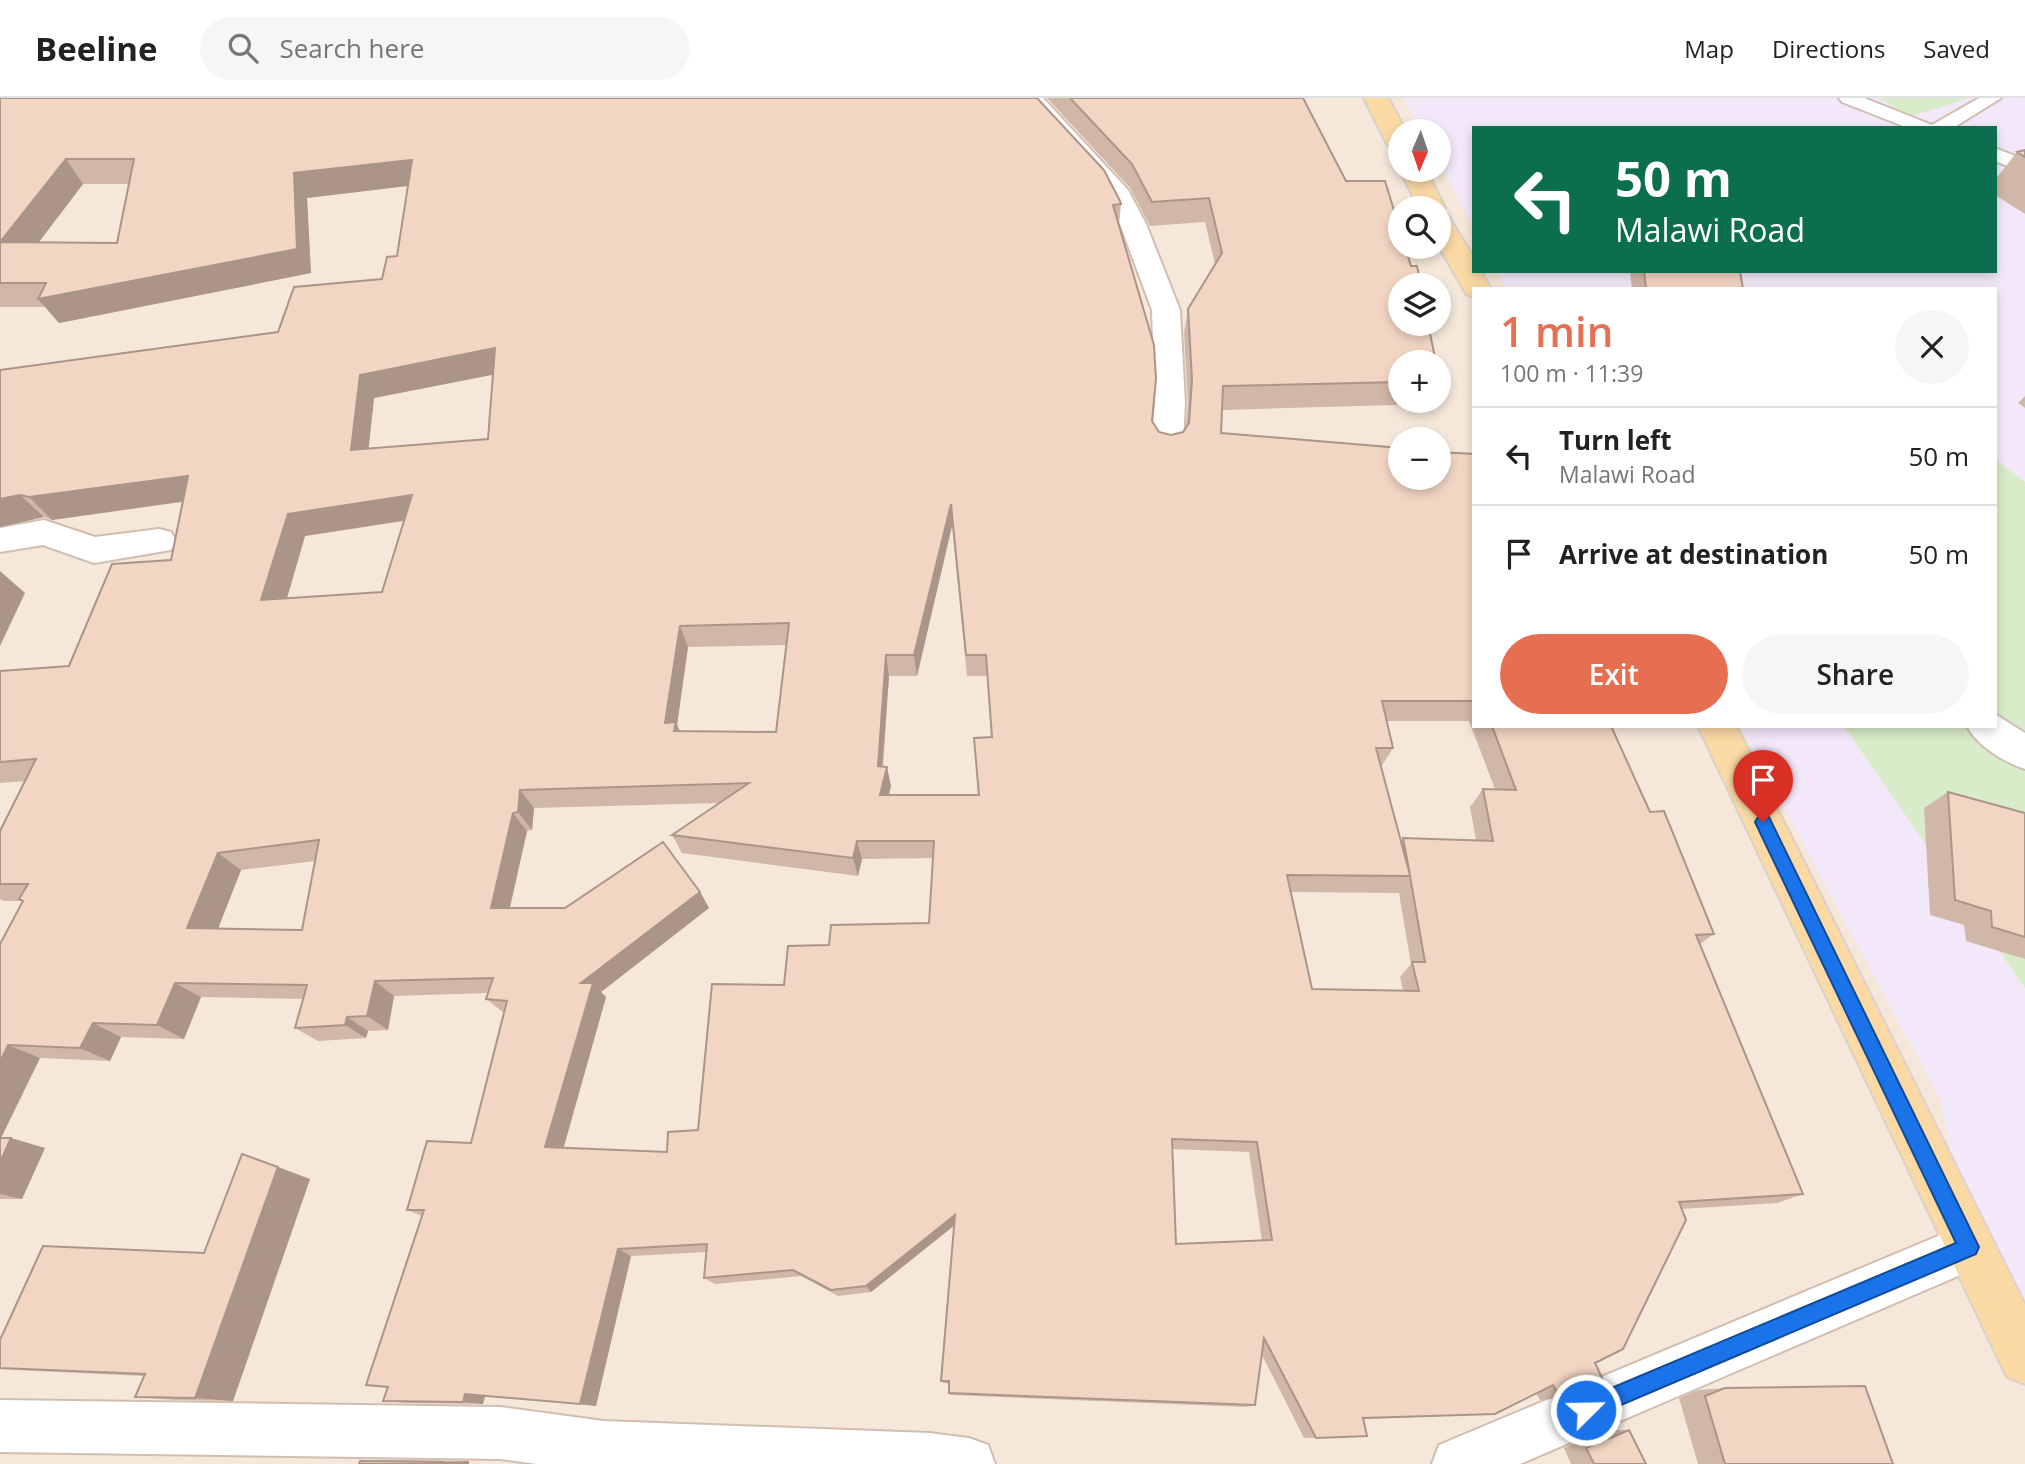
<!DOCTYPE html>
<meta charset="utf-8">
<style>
body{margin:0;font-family:"Open Sans",sans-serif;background:#f6f6f6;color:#222;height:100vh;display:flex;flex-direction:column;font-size:26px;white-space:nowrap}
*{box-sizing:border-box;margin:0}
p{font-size:23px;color:#767676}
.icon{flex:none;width:38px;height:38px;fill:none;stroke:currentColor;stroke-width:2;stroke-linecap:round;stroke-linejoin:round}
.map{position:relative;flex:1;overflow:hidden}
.drawer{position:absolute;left:1472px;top:189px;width:525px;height:441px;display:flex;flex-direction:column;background:#fff;border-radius:0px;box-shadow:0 4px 10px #0003}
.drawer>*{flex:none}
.top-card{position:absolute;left:1472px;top:28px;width:525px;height:147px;border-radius:0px;box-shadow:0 4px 10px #0003;background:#0b6e4f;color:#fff;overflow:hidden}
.needle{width:46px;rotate:182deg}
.tools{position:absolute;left:1388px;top:21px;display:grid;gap:14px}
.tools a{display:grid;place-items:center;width:63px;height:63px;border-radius:50%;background:#fff;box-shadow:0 4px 10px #0003;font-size:35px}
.pin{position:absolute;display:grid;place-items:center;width:60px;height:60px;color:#fff;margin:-72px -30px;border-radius:50% 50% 50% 0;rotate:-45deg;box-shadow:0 0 7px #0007}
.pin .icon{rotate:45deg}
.me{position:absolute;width:77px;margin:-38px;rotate:67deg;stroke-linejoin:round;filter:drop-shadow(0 0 5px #0008)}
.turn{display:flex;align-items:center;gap:24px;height:147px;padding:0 28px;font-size:32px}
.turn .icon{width:91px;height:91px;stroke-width:2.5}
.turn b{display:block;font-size:49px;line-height:60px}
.round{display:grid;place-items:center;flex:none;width:74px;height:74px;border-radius:37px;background:#f6f6f6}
.head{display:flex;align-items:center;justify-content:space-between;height:119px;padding:0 28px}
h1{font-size:42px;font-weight:600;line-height:52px;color:#e76f51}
.cta{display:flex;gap:14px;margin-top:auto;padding:14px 28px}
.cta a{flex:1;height:80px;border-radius:42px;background:#e76f51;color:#fff;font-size:28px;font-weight:600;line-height:80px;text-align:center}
.cta a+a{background:#f6f6f6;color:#222}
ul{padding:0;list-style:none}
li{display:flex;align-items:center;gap:21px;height:98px;padding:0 28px;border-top:2px solid #e0e0e0}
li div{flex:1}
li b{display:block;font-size:26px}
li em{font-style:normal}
header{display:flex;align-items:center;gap:42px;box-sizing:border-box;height:98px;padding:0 35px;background:#fff;border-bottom:2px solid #e0e0e0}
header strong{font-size:33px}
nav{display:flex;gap:38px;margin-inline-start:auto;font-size:24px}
.search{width:490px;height:63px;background:#f6f6f6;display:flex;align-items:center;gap:18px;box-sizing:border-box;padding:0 24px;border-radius:38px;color:#767676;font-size:26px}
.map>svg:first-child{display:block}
</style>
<header>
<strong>Beeline</strong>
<div class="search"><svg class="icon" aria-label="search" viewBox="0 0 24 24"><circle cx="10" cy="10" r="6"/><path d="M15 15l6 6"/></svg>Search here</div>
<nav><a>Map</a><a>Directions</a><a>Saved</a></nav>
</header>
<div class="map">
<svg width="2025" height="1366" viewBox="0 0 2025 1366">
<rect width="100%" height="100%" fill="#fdf6ec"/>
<path fill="#f5e8da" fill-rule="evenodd" d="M0,0H1562L1474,30V173H1688L1700,191H1474V628H1995L2025,665V1366H0ZM1400,33H1438V72H1400ZM1400,110H1438V149H1400ZM1400,187H1438V226H1400ZM1400,264H1438V303H1400ZM1400,341H1438V380H1400Z"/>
<path fill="#f3e8fa" d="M1403,0H2025V1258L1969,1149L1941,1004L1740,628H1995V191H1506L1497,173H1995V30H1474L1473,129L1439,64L1438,33H1422Z"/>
<path fill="#d8ecc9" d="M1879,0H1970L1909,19Z
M1995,361L2025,384V890L1844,628H1995Z"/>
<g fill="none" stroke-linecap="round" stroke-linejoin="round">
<g stroke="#d1beb0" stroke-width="4">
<path id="lane" d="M1839,0H1864L1932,27L1979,0H2001L1953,30H1908L1842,4Z
M1995,50L2025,62V75L1995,63Z"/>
</g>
<g stroke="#d1beb0" stroke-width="4">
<path id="street" d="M1018,0H1043L1128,92L1146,126L1180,212L1185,305L1183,347L1178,355L1167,358L1156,355L1151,347L1155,305L1152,212L1120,126L1104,95Z
M44,422L95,439L159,431L171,434L176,443L171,452L94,465L43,447L0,454V430Z
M1995,616L2025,635V671C2004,664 1977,648 1967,628H1995Z
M1969,1125L1986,1132L1993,1149L1986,1166L1520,1366H1432L1439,1347Z
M0,1302L500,1309L604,1323L929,1335L969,1340L988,1347L995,1366H537L500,1361L0,1354Z"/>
</g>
<g stroke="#dad1cd" stroke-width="4">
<path id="primary" d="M1364,0H1388L1406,33H1400V54L1391,51L1387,46Z
M1400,72H1426L1445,110L1442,115L1447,116L1474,160V173H1481L1491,191H1474V199L1467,197L1438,147V110H1419Z
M1698,628H1736L2025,1207V1286L2007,1279Z"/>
</g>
<use href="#lane" fill="#fff" fill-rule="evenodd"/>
<use href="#street" fill="#fff" fill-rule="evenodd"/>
<use href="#primary" fill="#fbd9a5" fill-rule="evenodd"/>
</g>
<path fill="#d1b7a8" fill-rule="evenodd" d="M0,0L1121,106L1119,127L1152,323L1159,334L1171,337L1183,334L1186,329L1188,305L1184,235L1188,211L1215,166L1205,124L1150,128L1130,90L1047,0H1303L1400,264V303H1432L1430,306L1222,312L1221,335L1474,356V628H1611L1650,714L1714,836L1700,846L1803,1096L1777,1105L1681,1111L1595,1265L1560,1300L1540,1302L1536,1295L1495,1316L1364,1321L1367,1338L1304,1340L1262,1257L1255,1307L1246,1309L951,1297L949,1295V1286L944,1285L941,1283L954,1128L871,1194L838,1198L801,1178L715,1186L704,1180L707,1154L631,1158L596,1308L485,1298L483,1306L407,1305L383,1303L387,1289L422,1118L407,1112L471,1045L504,915L486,901L488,895L394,898L388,932L368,933L366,940L318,943L295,930L303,901L201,899L184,941L121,939L110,963L40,960L1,1040L45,1050L22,1101H0V846L23,803H4L0,801V733L25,683L0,685V573L69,568L171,462L182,404L52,422L44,419L0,429V272L278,234L382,181L397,158L408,88L307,100L311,175L59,225L45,209H0ZM83,86H129L117,145H38ZM493,276L488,341L368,350L374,300ZM404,423L382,494L287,500L305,438ZM952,428L967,578H987L991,639L974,640L978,697H889L891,688L883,669L889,578H917ZM786,547L776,634L680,633L677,627L688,549ZM1387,623H1469L1495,691H1483L1470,709L1476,742L1403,740L1401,744L1381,669L1393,650ZM720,705L672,737L682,755L858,778L862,761L933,760L929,825L829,847L784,887L698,1032L667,1054L563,1050L606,899L601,894L709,810L700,794L565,810H510L527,733L532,732L534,710ZM315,763L302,832L218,830L241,772ZM1291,794L1399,795L1411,866L1400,879L1403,892L1312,891ZM1172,1051L1249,1054L1262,1143L1176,1146Z
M2025,52V116L1995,97V82L2017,54Z
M1630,173H1740L1743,191H1632Z
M2025,298V310L2018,305Z
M1948,694L2025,715V861L1966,843L1964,827L1930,817L1924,710Z
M310,1081L233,1303L176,1302L135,1299L144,1278L36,1273L0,1271L204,1155Z
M1725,1290L1893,1366H1698L1679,1300L1698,1292Z
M1605,1332H1629L1646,1366H1571L1564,1350Z
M391,1362L469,1363V1366H359L360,1363Z"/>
<path fill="#aa9588" d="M66,61L83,86L20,169L0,144Z
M412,62L423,86L307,100L311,175L59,225L38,201L294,75Z
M495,250L507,274L374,300L366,375L351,352L360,277Z
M188,378L207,400L52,422L29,399Z
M20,397L44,419L0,429V401Z
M412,397L426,419L305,438L280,524L261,502L288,416Z
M951,406L952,428L917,578L914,557Z
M0,473L25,495L0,548Z
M680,528L688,549L677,627L685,644L665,625Z
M886,557L889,578L881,687L878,668Z
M887,669L891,688L884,715L880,697Z
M520,692L534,710L532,732L518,714Z
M513,715L527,733L506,826L491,810Z
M857,743L862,761L858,778L853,760Z
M218,755L241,772L212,846L187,830Z
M700,794L709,810L601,894L606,899L561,1059L545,1049L581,885Z
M375,883L394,898L388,932L367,918Z
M175,885L201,899L184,941L157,927Z
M347,919L368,933L366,940L345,927Z
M93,925L121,939L110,963L80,950Z
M8,947L40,960L0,1042V964Z
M11,1040L45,1050L22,1101L0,1096V1064Z
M278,1069L310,1081L233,1303L195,1300Z
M955,1117L957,1125L871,1194L866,1188Z
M618,1151L631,1158L596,1308L580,1306Z
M465,1296L485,1298L483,1306L463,1304Z
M469,1363V1366H442L443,1364Z"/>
<path fill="#f3d5c3" stroke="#aa9588" stroke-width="2" fill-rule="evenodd" d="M0,0H1037L1104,72L1120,103L1121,106L1113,107L1154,247L1156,281L1152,323L1159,334L1171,337L1183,334L1189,325L1192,281L1188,211L1222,155L1209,100L1152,104L1132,66L1070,0H1303L1346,83H1385L1400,132V149H1405L1411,168H1417L1421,187H1400V226H1428L1436,264H1400V284L1223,288L1221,335L1400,350V380H1438V354L1474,356V603H1382L1393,650H1376L1410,777L1403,740L1493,743L1483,691L1516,692L1492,628H1611L1650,714L1664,713L1714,836L1696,837L1803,1096L1679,1104L1686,1122L1623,1251L1595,1265L1603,1282L1560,1300L1553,1287L1495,1316L1363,1320L1367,1338L1316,1340L1264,1240L1255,1307L949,1295V1283H941L955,1117L866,1188L831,1192L793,1172L704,1180L707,1146L618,1151L580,1306L465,1296L463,1304L383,1303L388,1289L366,1287L424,1112H407L427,1043L471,1045L507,903L486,901L493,880L375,883L367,918L347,919L345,927L295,930L307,887L175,885L157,927L93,925L80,950L8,947L0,964V846L23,803L19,801L28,786H0V733L36,661L0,664V573L69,568L112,466L171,462L188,378L29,399L20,397L0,401V272L278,234L294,189L382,181L387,159L397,158L412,62L294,75L297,151L38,201L46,185H0V144L117,145L134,61H66L0,144ZM495,250L488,341L351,352L360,277ZM412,397L382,494L261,502L288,416ZM951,406L966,557H986L992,639L974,640L979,697H880L887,669L878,668L886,557H914ZM789,525L776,634L674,633L676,624L665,625L680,528ZM749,685L672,737L853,760L857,743H934L929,825L831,827L829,847L788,848L784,887L712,886L698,1032L668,1034L667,1054L545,1049L593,885H581L700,794L663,744L565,810H491L513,715L518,714L520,692ZM319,742L302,832L187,830L218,755ZM1287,777L1410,778L1425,864H1412L1419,893L1312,891ZM1172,1041L1257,1044L1272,1142L1176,1146Z
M2025,52V59L2017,54Z
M1644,173H1740L1743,191L1646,190Z
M1948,694L2025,715V839L1992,829L1991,813L1955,802Z
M0,1040H11L0,1064Z
M242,1056L278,1069L195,1300L135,1299L145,1276L0,1270V1242L43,1148L204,1155Z
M1865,1288L1893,1366H1725L1705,1298L1725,1290Z
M1629,1332L1646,1366H1594L1586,1350Z
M360,1363L443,1364L442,1366H359Z"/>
<path fill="#1a73e8" stroke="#114b97" stroke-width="2" d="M1763,717L1769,719L1979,1149L1976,1156L1586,1322L1578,1319L1575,1312L1578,1304L1956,1145L1755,724L1758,719Z"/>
</svg>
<div class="tools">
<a><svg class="needle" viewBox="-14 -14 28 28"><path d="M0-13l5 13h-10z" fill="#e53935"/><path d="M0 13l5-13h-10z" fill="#767676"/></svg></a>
<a><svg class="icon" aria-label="search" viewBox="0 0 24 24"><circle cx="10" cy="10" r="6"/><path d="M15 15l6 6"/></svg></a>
<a><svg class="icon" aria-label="layers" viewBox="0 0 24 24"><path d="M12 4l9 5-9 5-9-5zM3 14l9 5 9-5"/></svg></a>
<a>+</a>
<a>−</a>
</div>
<div class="pin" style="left:1763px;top:724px;background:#d93025"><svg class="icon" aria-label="arrive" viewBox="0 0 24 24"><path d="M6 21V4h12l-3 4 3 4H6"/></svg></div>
<svg class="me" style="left:1586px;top:1312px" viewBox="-20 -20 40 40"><circle r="17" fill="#1a73e8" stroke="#fff" stroke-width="3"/><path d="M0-11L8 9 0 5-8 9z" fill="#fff"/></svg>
<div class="top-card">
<div class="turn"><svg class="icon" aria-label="left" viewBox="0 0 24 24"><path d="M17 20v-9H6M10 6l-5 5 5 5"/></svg><div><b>50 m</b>Malawi Road</div></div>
</div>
<section class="drawer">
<div class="head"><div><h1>1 min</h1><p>100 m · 11:39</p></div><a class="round"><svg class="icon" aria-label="close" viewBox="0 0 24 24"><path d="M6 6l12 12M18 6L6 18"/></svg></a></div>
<ul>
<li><svg class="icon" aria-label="left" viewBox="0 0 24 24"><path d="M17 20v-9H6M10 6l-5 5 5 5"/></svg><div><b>Turn left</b><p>Malawi Road</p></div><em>50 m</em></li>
<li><svg class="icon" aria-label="arrive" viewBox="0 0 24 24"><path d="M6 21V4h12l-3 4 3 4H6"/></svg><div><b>Arrive at destination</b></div><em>50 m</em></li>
</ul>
<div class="cta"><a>Exit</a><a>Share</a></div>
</section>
</div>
